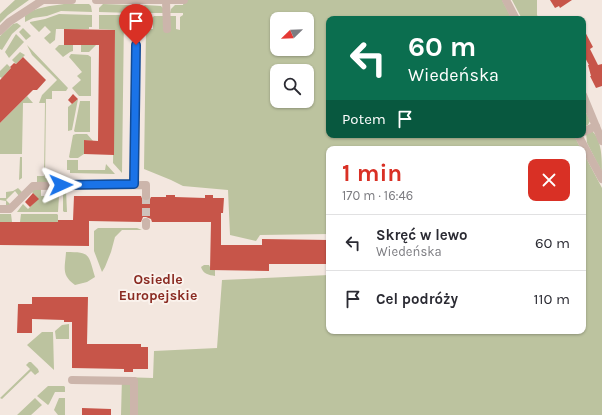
<!DOCTYPE html>
<html lang="pl">
<meta charset="utf-8">
<style>
body{margin:0;font-family:Karla,sans-serif;background:#f2f2f3;color:#2b2b33;height:100vh;display:flex;flex-direction:column;font-size:15px;white-space:nowrap}
*{box-sizing:border-box;margin:0}
p{font-size:13px;color:#7c7c81}
.icon{flex:none;width:22px;height:22px;fill:none;stroke:currentColor;stroke-width:2;stroke-linecap:round;stroke-linejoin:round}
.map{position:relative;flex:1;overflow:hidden}
.sheet{position:absolute;left:326px;top:146px;width:260px;height:188px;display:flex;flex-direction:column;background:#fff;border-radius:8px;box-shadow:0 1px 3px #0004}
.sheet>*{flex:none}
.hud{position:absolute;left:326px;top:16px;width:260px;height:122px;border-radius:8px;box-shadow:0 1px 3px #0004;background:#0b6e4f;color:#fff;overflow:hidden}
.needle{width:26px;rotate:247deg}
.tools{position:absolute;left:270px;top:12px;display:grid;gap:8px}
.tools a{display:grid;place-items:center;width:44px;height:44px;border-radius:8px;background:#fff;box-shadow:0 1px 3px #0004;font-size:20px}
.pin{position:absolute;display:grid;place-items:center;width:34px;height:34px;color:#fff;margin:-41px -17px;border-radius:50% 50% 50% 0;rotate:-45deg;box-shadow:0 0 4px #0007}
.pin .icon{rotate:45deg}
.me{position:absolute;width:44px;margin:-22px;rotate:89deg;stroke-linejoin:round;filter:drop-shadow(0 0 3px #0008)}
.turn{display:flex;align-items:center;gap:14px;height:84px;padding:0 16px;font-size:18px}
.turn .icon{width:52px;height:52px;stroke-width:2.5}
.turn b{display:block;font-size:28px;line-height:34px}
.then{display:flex;align-items:center;height:38px;padding:0 16px;background:#0003;gap:8px;font-size:15px}
.round{display:grid;place-items:center;flex:none;width:42px;height:42px;border-radius:8px;background:#f2f2f3}
.summary{display:flex;align-items:center;justify-content:space-between;height:68px;padding:0 16px}
h1{font-size:24px;font-weight:700;line-height:30px;color:#d93025}
ul{padding:0;list-style:none}
li{display:flex;align-items:center;gap:12px;height:56px;padding:0 16px;border-top:1px solid #e1e1e2}
li div{flex:1}
li b{display:block;font-size:15px}
li em{font-style:normal}
.map>svg:first-child{display:block}
</style>
<div class="map">
<svg width="602" height="415" viewBox="0 0 602 415">
<rect width="100%" height="100%" fill="#f3e7df"/>
<path fill="#bcc39f" fill-rule="evenodd" d="M15,0H29L8,15L0,23V14Z
M184,0H502L512,19H329V135H574L581,149H329V234L260,235L256,241L230,235L228,190L183,186L171,180L144,169L146,30L140,29V15L150,16L151,17V29H153V17L154,16H176V29L180,30V17L183,15V13H170L171,9L175,5H183ZM277,19H307V49H277ZM277,71H307V101H277Z
M512,0H537V15L539,19H522Z
M64,4H89L91,6L92,12L61,11L47,16L33,18L25,22V16C34,7 51,6 64,4Z
M103,4L129,5L132,7L133,13L99,12V8Z
M145,5L161,6L163,8L164,13H140L141,7Z
M59,14L92,15V27H89V29H56L55,40L50,44L44,38L51,32L45,26L39,32L30,23V22L45,19Z
M99,15H124L122,173L113,163L115,30L99,29Z
M17,23L21,26L12,34L2,50L0,49V36L13,24Z
M23,28L31,36L26,40L19,32Z
M16,34L24,42L9,58L5,52Z
M27,45L68,88L66,91H52V99H46L45,178H51V182H37V176H44L45,103H39L42,95L57,80L32,55Z
M59,45H73V51L70,52L63,57L55,49Z
M81,45H96L89,52H81Z
M20,52L25,55L16,64L12,60Z
M71,54L88,55L91,57V96H79L72,88L81,80L77,76L82,72L69,57Z
M7,64L11,68L2,78L0,77V71Z
M27,96L33,103H23L22,154H0V123Z
M78,99L72,130L68,131V107Z
M80,101H90V132H75L74,131Z
M583,106L590,121L588,125L583,127Z
M592,131C602,140 602,159 602,172L587,143L586,133Z
M76,134H87L93,141L84,140V154L78,158H70L69,157L73,135Z
M583,152L602,188V415H121L122,377L153,378L154,351L217,348L222,280L329,275V331H583Z
M20,157H22V178L19,180Z
M67,160H78V170H105L106,164L115,174L70,173V170H67Z
M18,188L22,192L19,196L15,191L6,200L11,205L6,206V201L0,200V198H6V192L13,191Z
M34,189H41V196H59L58,212H17L23,204L28,209L38,199L32,192Z
M63,189L66,190L67,212H64L63,211Z
M0,214H11L12,222H0Z
M21,214H57L58,215V222H20Z
M98,228H137L142,230H122L115,237L111,252L105,267L102,272L94,251V231Z
M66,252C91,252 88,254 95,277L87,282L75,285C61,275 65,268 66,252Z
M204,265H209L211,269L215,270V276C209,275 203,274 201,267Z
M69,324V339H56L55,331L62,325Z
M42,332H53L54,370L27,345Z
M29,362H31L38,369L39,372L35,375L31,371L2,399L0,398L30,369L26,365Z
M48,386H64L65,387V392H55L49,404L48,405L37,396Z
M35,398L42,405L31,415H17Z
M59,398H65V415H58L54,410Z"/>
<path fill="#c75549" d="M550,0H572L560,8L559,6L555,8Z
M583,28L593,47L590,49L598,65L602,64V86L596,88L590,76H591L588,65H589L583,54Z
M64,29L115,30L114,155L84,154V140L98,141L99,45H64Z
M23,57L46,80L37,90H33L0,123V80L11,68L10,67L14,63L16,64Z
M73,94L78,99L72,104L68,100Z
M33,193L39,199L30,207L25,202Z
M166,195H175V197L205,198V195H213V198H224L223,213H221V245H262V239L329,240V264H269V271L210,270L211,222H152L151,219L146,217H143L141,222L89,221V246L0,245V222H58V220H73L74,196H141L143,201H149L151,197H166Z
M32,297H88L87,344H141V347H148V369H133V372H124V369L72,368V322H64V320L32,319V333H17L18,304H32Z
M82,408L111,409V415H82Z"/>
<g fill="none" stroke-linecap="round" stroke-linejoin="round">
<path stroke="#cec2bb" stroke-width="8" stroke-dasharray="8 4" stroke-linecap="butt" d="M146,196V222"/>
<path stroke="#ccb5ab" stroke-width="8" d="M96,0H184
M506,0L516,19
M166,1L167,29
M0,31L9,22L43,0H72
M583,95L602,141
M583,132L596,126
M578,135L602,179
M134,184L136,1
M0,209H10L33,186L146,185V196
M146,222V226
M72,380L134,381V415"/>
</g>
<g fill="none" stroke-linecap="round" stroke-linejoin="round">
<g stroke="#114b97" stroke-width="10">
<path id="route" d="M61,185L134,184L136,45"/>
</g>
<use href="#route" stroke="#1a73e8" stroke-width="7"/>
</g>
<g text-anchor="middle" stroke-width="4" stroke-linejoin="round" paint-order="stroke">
<g font-size="14" font-weight="bold" fill="#8a2b22" stroke="#faf2ec">
<text x="158" y="284">Osiedle<tspan x="158" dy="16">Europejskie</tspan></text>
</g>
</g>
</svg>
<div class="tools">
<a><svg class="needle" viewBox="-14 -14 28 28"><path d="M0-13l5 13h-10z" fill="#e53935"/><path d="M0 13l5-13h-10z" fill="#7c7c81"/></svg></a>
<a><svg class="icon" aria-label="search" viewBox="0 0 24 24"><circle cx="10" cy="10" r="6"/><path d="M15 15l6 6"/></svg></a>
</div>
<div class="pin" style="left:136px;top:45px;background:#d93025"><svg class="icon" aria-label="arrive" viewBox="0 0 24 24"><path d="M6 21V4h12l-3 4 3 4H6"/></svg></div>
<svg class="me" style="left:61px;top:185px" viewBox="-20 -20 40 40"><path d="M0-17L14 15 0 8-14 15z" fill="#1a73e8" stroke="#fff" stroke-width="4"/></svg>
<div class="hud">
<div class="turn"><svg class="icon" aria-label="left" viewBox="0 0 24 24"><path d="M17 20v-9H6M10 6l-5 5 5 5"/></svg><div><b>60 m</b>Wiedeńska</div></div>
<div class="then">Potem<svg class="icon" aria-label="arrive" viewBox="0 0 24 24"><path d="M6 21V4h12l-3 4 3 4H6"/></svg></div>
</div>
<section class="sheet">
<div class="summary"><div><h1>1 min</h1><p>170 m · 16:46</p></div><a class="round" style="background:#d93025;color:#fff"><svg class="icon" aria-label="close" viewBox="0 0 24 24"><path d="M6 6l12 12M18 6L6 18"/></svg></a></div>
<ul>
<li><svg class="icon" aria-label="left" viewBox="0 0 24 24"><path d="M17 20v-9H6M10 6l-5 5 5 5"/></svg><div><b>Skręć w lewo</b><p>Wiedeńska</p></div><em>60 m</em></li>
<li><svg class="icon" aria-label="arrive" viewBox="0 0 24 24"><path d="M6 21V4h12l-3 4 3 4H6"/></svg><div><b>Cel podróży</b></div><em>110 m</em></li>
</ul>
</section>
</div>
